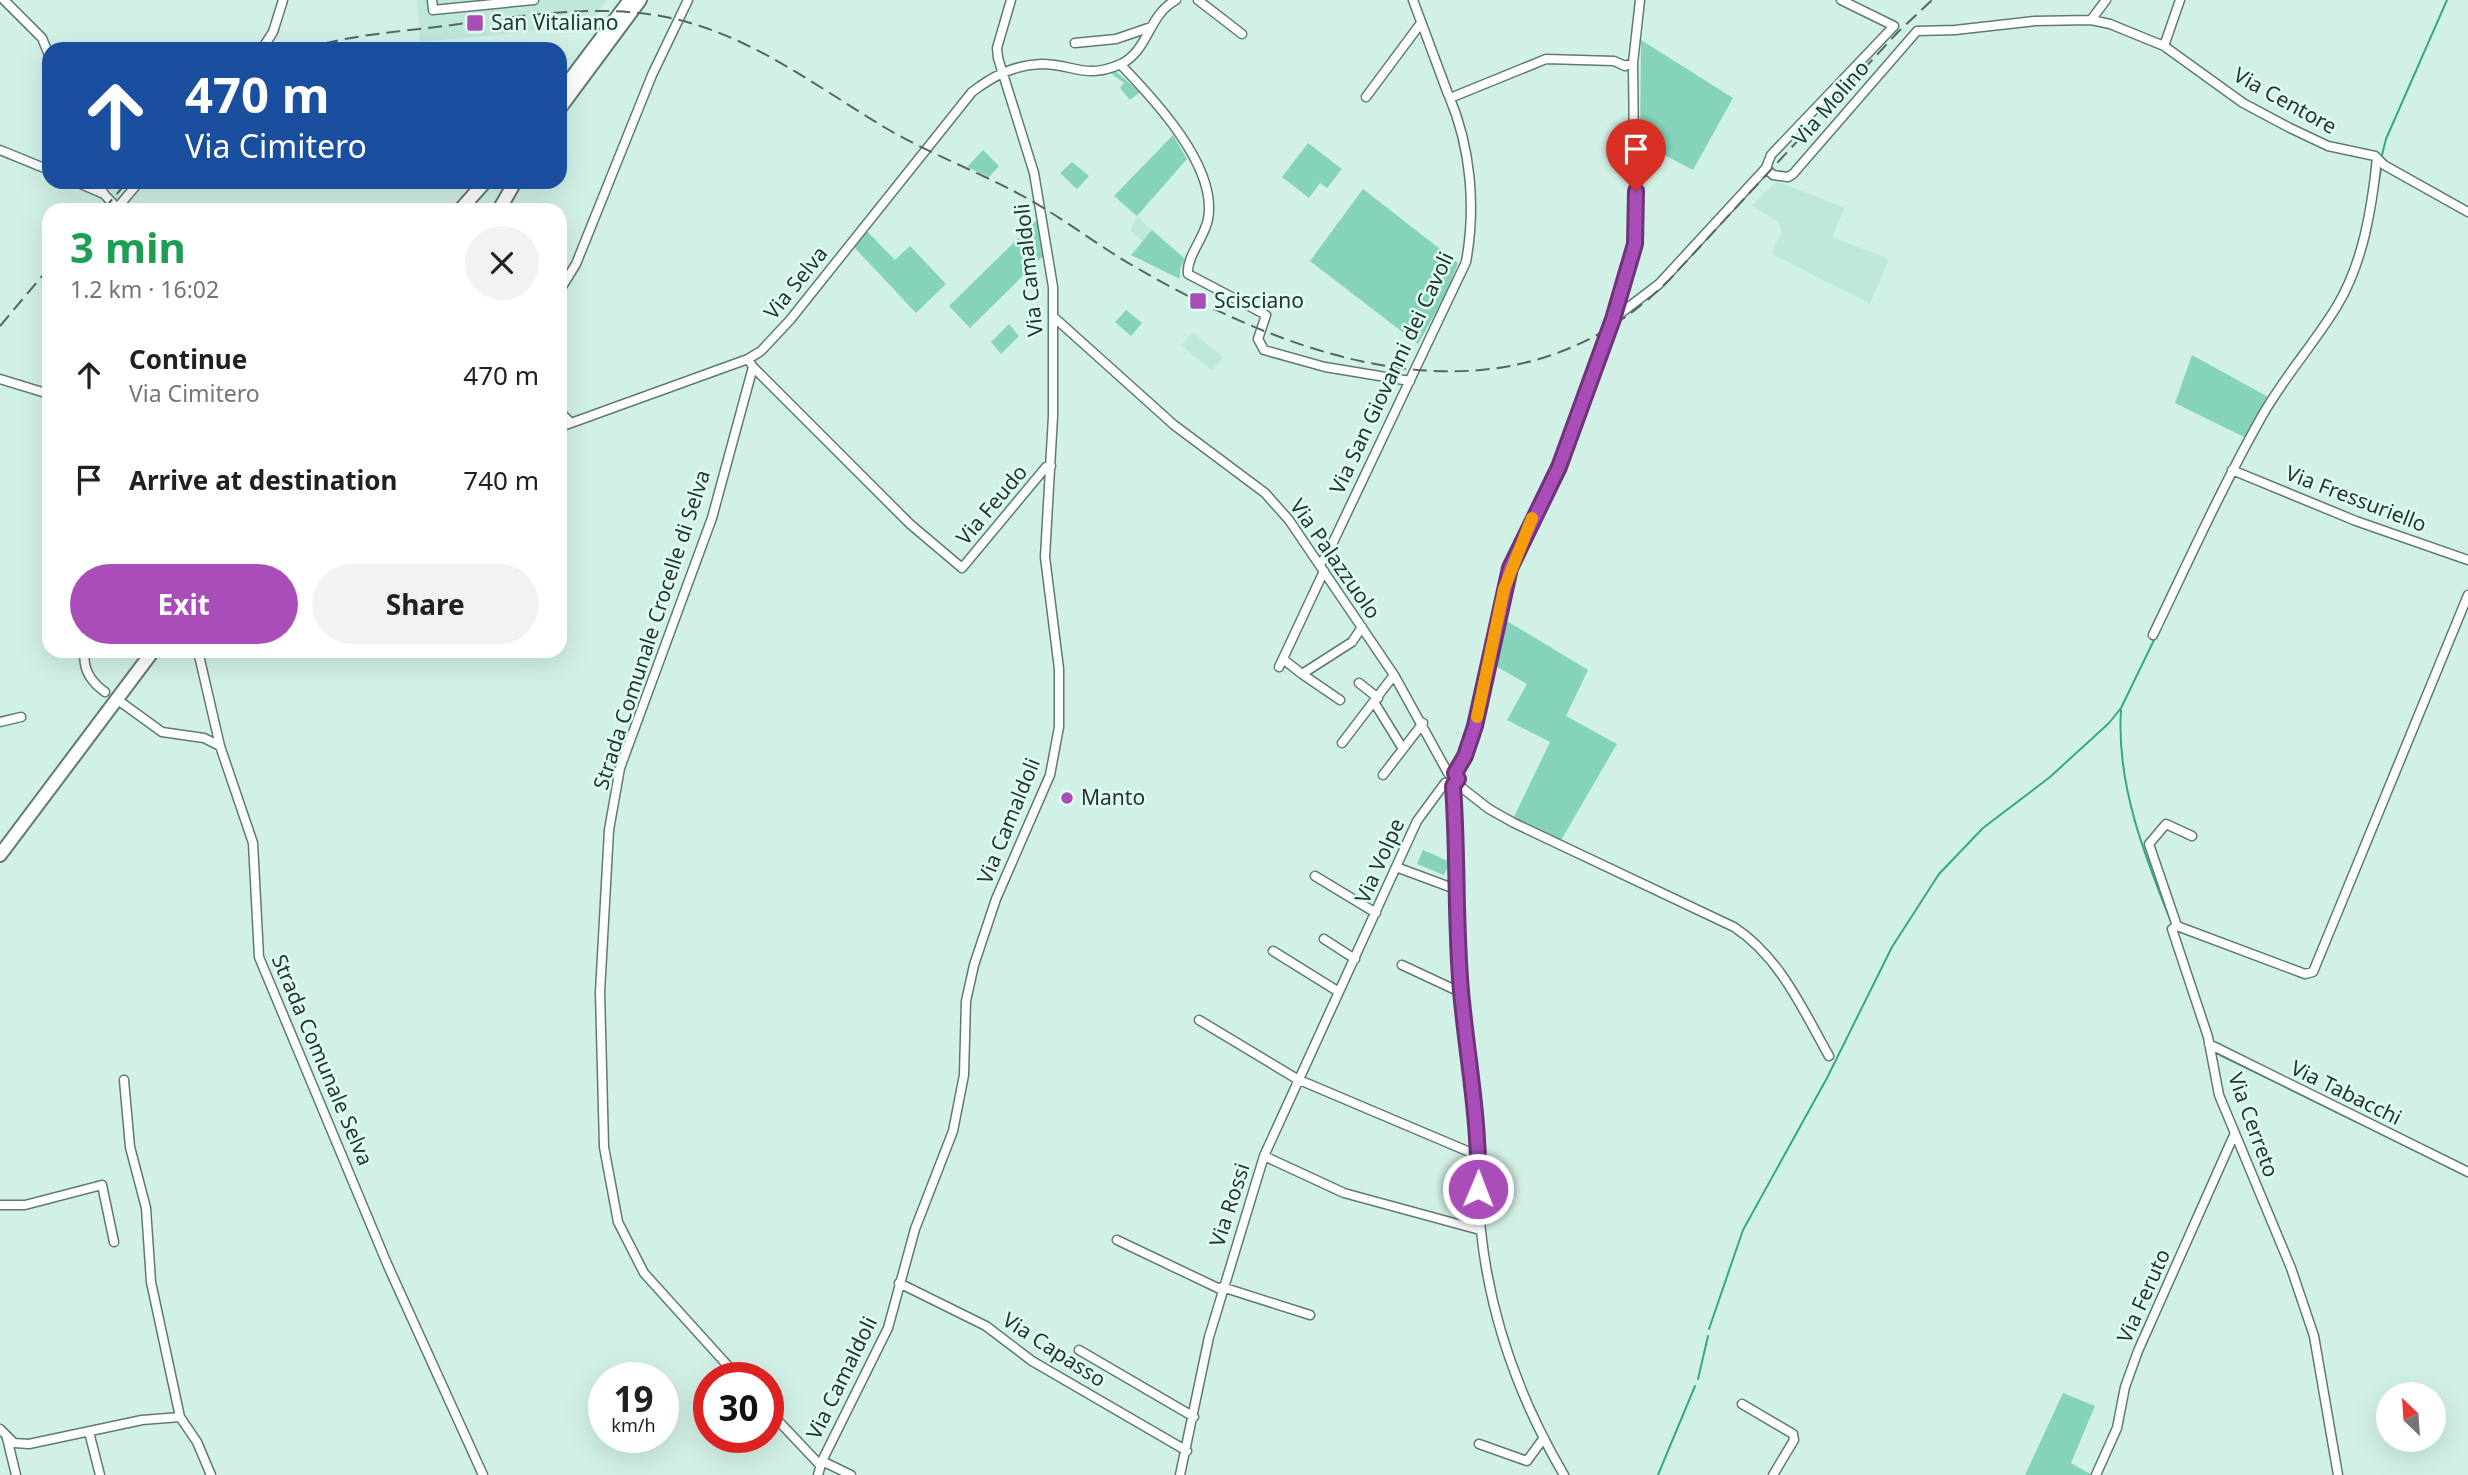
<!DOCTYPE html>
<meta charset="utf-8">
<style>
body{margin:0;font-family:"Noto Sans",sans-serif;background:#f2f2f2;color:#202124;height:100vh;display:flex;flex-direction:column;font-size:26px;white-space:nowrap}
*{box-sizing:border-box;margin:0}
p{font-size:23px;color:#757577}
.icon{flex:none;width:38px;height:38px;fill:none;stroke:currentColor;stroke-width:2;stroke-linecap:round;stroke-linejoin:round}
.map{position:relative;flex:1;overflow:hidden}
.details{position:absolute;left:42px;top:203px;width:525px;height:455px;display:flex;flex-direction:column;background:#fff;border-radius:21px;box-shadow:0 7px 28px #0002}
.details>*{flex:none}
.top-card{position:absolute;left:42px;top:42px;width:525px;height:147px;border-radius:21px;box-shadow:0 7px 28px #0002;background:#1a4fa0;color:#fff;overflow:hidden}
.needle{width:46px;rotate:335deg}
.fabs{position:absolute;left:2376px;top:1382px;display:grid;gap:14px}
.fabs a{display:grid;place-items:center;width:70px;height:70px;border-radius:50%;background:#fff;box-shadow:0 7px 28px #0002;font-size:35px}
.speed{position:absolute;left:588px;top:1362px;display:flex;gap:14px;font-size:35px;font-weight:700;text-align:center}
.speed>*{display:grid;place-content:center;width:91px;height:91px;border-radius:50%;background:#fff;box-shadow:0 7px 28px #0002;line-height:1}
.speed small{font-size:18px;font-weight:400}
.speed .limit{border:10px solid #d22;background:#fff;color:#111}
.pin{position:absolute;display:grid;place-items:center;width:60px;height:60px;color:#fff;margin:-72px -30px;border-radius:50% 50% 50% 0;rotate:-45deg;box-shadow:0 0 7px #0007}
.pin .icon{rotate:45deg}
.me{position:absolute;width:77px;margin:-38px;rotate:1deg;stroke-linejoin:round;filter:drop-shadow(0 0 5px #0008)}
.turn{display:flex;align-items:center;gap:24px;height:147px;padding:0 28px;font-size:32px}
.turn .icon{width:91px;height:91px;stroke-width:2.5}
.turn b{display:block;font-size:49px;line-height:60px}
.round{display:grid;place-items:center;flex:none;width:74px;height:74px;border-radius:37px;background:#f2f2f2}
.overview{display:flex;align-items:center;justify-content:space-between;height:119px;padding:0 28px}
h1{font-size:42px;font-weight:700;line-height:52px;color:#1e9e55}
.cta{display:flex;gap:14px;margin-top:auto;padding:14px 28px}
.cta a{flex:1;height:80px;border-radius:42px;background:#a94eb8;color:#fff;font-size:28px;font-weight:700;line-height:80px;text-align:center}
.cta a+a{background:#f2f2f2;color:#202124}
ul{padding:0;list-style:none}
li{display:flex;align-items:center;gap:21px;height:105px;padding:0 28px}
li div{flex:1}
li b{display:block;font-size:26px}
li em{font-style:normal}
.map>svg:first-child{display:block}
</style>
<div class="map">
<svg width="2468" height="1475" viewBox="0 0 2468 1475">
<rect width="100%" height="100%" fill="#d2f1e6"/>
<path fill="#c0e8da" d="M416,0H607L588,26L420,42Z
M1777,181L1845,208L1832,237L1889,259L1870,304L1774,255L1772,251L1782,232L1778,222L1752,205Z
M1137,216L1152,230L1143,241L1130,231Z
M1193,332L1223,357L1212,371L1181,345Z"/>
<path fill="#85d3ba" d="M1641,40L1733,98L1693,170L1640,142Z
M1114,70L1140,92L1130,100L1120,88L1124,83L1109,72Z
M1173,135L1187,159L1137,216L1114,196Z
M1308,143L1342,169L1327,188L1320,183L1309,198L1282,177Z
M983,150L999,166L989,177L967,167Z
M1072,162L1089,176L1077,189L1060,173Z
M1363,189L1458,263L1445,296L1418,344L1310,261Z
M1038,219L1045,254L970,328L949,306Z
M1152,230L1185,259L1180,269V279L1131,255Z
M867,231L895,260L910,246L946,284L916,313L854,247Z
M1126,310L1142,323L1131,336L1115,322Z
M1009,324L1019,336L1001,354L991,342Z
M2192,355L2270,398L2246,438L2175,403Z
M1502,618L1588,670L1566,716L1617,744L1560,842L1513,819L1550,742L1507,720L1527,684L1494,665Z
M1423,850L1450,862L1444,875L1417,864Z
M2063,1393L2095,1406L2071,1463L2092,1475H2025Z"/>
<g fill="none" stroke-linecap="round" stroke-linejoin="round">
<path stroke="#36a88a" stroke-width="2" d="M2382,155L2386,139L2447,0
M2378,184L2381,169
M2189,568L2211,523
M2121,710C2116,784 2145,857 2172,924
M2220,1055L2357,1122
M1709,1329L1743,1230L1827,1078L1892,947L1939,874L1983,828L2050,777L2109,723L2121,708L2156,636
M1698,1379L1708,1336
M1658,1475L1695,1386"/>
<g stroke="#5f7b71" stroke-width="11">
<path id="minor" d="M4,0L42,38L49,55
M432,0L433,10L534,0
M1198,0L1242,34
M1413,0L1448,94
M1841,0L1894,26L1771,155L1766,168L1773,175L1788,177L1793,174L1917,31L1955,30L2035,21L2091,20L2110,24L2164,46L2243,103L2290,128L2328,146L2375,156L2384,165L2468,212
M2091,20L2106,0
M1075,43L1116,39L1151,27
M2164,46L2180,0
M262,49L273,32L283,0
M1120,64C1154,99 1218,167 1208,219C1205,237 1186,257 1188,274L1266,315L1258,339L1264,350L1325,367L1410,381
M1455,96L1546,59L1614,61L1625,66L1633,63
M1366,97L1421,23
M0,150L49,170
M76,182L104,194
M98,182L104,194L117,208
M117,208L139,182
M560,290L576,264L652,75L688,0
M1056,319L1174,425L1265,493L1289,520L1394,675L1448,773
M1613,319L1659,284L1766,168
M753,367L910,524L962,568L1046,467L1051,466
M0,379L49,394
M560,412L571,423
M560,427L748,359L761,351L790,320L972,92C993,76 1014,65 1041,64C1075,64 1084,80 1121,64C1149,50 1148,15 1176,0
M2232,470L2356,521L2468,560
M1320,564L1327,555L1466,262C1476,207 1471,148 1449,96
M2153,635C2188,562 2222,487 2262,416C2284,377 2314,344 2337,306C2363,263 2372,208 2377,158
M85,651C82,669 91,682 105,692
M198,651L220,746
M1283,659L1302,674L1352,642L1362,627
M1279,667L1324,571
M1302,674L1340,700
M1359,683L1378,698
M1374,702L1403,749
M122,703L162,732L204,738L220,746L253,843L259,957L388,1266L483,1475
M0,722L21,717
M1342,743L1394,675
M1455,773L1465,756L1475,726L1510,568L1559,467L1613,319L1635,244L1633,63L1640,0
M1383,775L1423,723
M1457,784L1489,809L1514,823L1734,927C1780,957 1803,1010 1829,1056
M1453,786C1459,855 1454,925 1462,993C1466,1035 1475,1077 1478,1119C1480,1156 1476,1194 1481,1231C1490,1317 1520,1400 1564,1475
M1396,867L1458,890
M1315,876L1376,913
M2177,926L2172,929L2208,1037L2219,1095L2291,1268L2314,1336L2338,1475
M2177,926L2305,974L2313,972L2468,595
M2177,926L2149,844L2166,824L2192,836
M1324,939L1355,959
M1273,951L1339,992
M1402,965L1462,993
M1199,1020L1297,1079L1479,1156
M2209,1044L2468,1172
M124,1080L130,1147L146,1208L151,1282L180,1417L197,1442L211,1475
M1264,1156L1344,1193L1480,1230
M0,1205H25L102,1185L114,1242
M1117,1240L1222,1290
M899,1283L986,1326L1032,1361L1187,1451
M1222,1287L1310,1315
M1079,1350L1194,1417
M738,1377L644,1273L618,1222L604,1147L600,992L609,830L620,768L712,518L753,367L748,359
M1742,1404L1793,1434L1794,1440L1773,1475
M768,1410L820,1465
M0,1429L14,1443L29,1444L142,1420L180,1417
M89,1432L100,1475
M7,1438L16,1475
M1479,1444L1527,1461L1543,1439
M822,1461L851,1475
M818,1475L822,1461L888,1328L915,1229L953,1131L964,1075L966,1001L974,965L996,899L1050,775L1059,727V669L1045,557L1053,416V287L1034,173L998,58L997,48L1011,0
M1180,1475L1209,1337L1264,1156L1417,821L1445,783
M2096,1475L2117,1428L2125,1387L2138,1351L2234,1135"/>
</g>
<g stroke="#5f7b71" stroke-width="16">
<path id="highway" d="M560,93L630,0
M560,108L640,0
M460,210L485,182
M499,210L515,182
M0,855L153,651"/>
</g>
<use href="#minor" stroke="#fff" stroke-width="8"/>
<use href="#highway" stroke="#fff" stroke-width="12"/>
<path stroke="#556660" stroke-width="2" stroke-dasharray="14 7" stroke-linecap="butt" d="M304,49C349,35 397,32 444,26C524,16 608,0 687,22C759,42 821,89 884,127C931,155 983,173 1030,200C1067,221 1100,247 1137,268C1304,365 1515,437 1671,278L1898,32L1932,0
M103,210L127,182
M0,326L49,268"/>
</g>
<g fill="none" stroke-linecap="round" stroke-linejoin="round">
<g stroke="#6e3378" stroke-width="18">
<path id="route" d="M1478,1189C1480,1121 1467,1058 1461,991C1455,923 1458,855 1453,786L1458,779L1455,773L1465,756L1475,726L1510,568L1559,467L1613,319L1635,244L1636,191"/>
</g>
<use href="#route" stroke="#a94eb8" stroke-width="12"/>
<path stroke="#f59e0b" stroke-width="12" d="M1477,717L1504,589L1532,518"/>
</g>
<g fill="#a94eb8" stroke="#dffef3" stroke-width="2.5">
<rect x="466" y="14" width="18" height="18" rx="3.5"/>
<rect x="1189" y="292" width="18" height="18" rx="3.5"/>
<circle cx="1067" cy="798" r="7"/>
</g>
<g text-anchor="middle" stroke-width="5" stroke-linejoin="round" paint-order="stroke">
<g font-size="21" fill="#283430" stroke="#dffef3" text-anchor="start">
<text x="491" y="30">San Vitaliano</text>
<text x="1214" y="308">Scisciano</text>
<text x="1081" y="805">Manto</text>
</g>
<g font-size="21" fill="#283430" stroke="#dffef3">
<text transform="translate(2285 101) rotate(29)" y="7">Via Centore</text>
<text transform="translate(1831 103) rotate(-49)" y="7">Via Molino</text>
<text transform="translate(1029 270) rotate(-96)" y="7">Via Camaldoli</text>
<text transform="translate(796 283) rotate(-51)" y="7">Via Selva</text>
<text transform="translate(1392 373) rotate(-65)" y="7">Via San Giovanni dei Cavoli</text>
<text transform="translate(2356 499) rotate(21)" y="7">Via Fressuriello</text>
<text transform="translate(992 505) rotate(-50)" y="7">Via Feudo</text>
<text transform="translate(1335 559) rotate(55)" y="7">Via Palazzuolo</text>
<text transform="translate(652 630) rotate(-72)" y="7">Strada Comunale Crocelle di Selva</text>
<text transform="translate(1009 821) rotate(-68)" y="7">Via Camaldoli</text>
<text transform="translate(1380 861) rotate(-66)" y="7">Via Volpe</text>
<text transform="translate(322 1060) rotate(67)" y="7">Strada Comunale Selva</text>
<text transform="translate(2346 1093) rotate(26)" y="7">Via Tabacchi</text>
<text transform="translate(2253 1125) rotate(70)" y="7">Via Cerreto</text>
<text transform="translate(1230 1205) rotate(-72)" y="7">Via Rossi</text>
<text transform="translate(2144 1296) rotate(-66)" y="7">Via Feruto</text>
<text transform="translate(1054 1350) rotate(33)" y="7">Via Capasso</text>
<text transform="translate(842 1378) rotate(-64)" y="7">Via Camaldoli</text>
</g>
</g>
</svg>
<div class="fabs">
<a><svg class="needle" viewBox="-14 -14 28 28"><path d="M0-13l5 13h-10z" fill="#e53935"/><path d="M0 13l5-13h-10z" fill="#757577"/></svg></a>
</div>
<div class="speed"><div>19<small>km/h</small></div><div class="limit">30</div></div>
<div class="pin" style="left:1636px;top:191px;background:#d93025"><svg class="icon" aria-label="arrive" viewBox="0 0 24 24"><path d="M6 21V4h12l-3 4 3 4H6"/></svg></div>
<svg class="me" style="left:1478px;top:1189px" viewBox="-20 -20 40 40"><circle r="17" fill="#a94eb8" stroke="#fff" stroke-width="3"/><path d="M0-11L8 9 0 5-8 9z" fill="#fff"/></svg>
<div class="top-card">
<div class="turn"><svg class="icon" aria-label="ahead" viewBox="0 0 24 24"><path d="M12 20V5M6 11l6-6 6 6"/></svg><div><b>470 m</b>Via Cimitero</div></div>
</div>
<section class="details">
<div class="overview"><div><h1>3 min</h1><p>1.2 km · 16:02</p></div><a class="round"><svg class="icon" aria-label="close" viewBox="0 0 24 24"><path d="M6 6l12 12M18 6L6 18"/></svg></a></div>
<ul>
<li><svg class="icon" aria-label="ahead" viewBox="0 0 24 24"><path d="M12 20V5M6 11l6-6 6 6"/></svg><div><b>Continue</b><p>Via Cimitero</p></div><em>470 m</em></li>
<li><svg class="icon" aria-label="arrive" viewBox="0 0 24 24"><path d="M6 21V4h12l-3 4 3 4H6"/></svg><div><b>Arrive at destination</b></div><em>740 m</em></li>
</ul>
<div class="cta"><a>Exit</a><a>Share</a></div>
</section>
</div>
